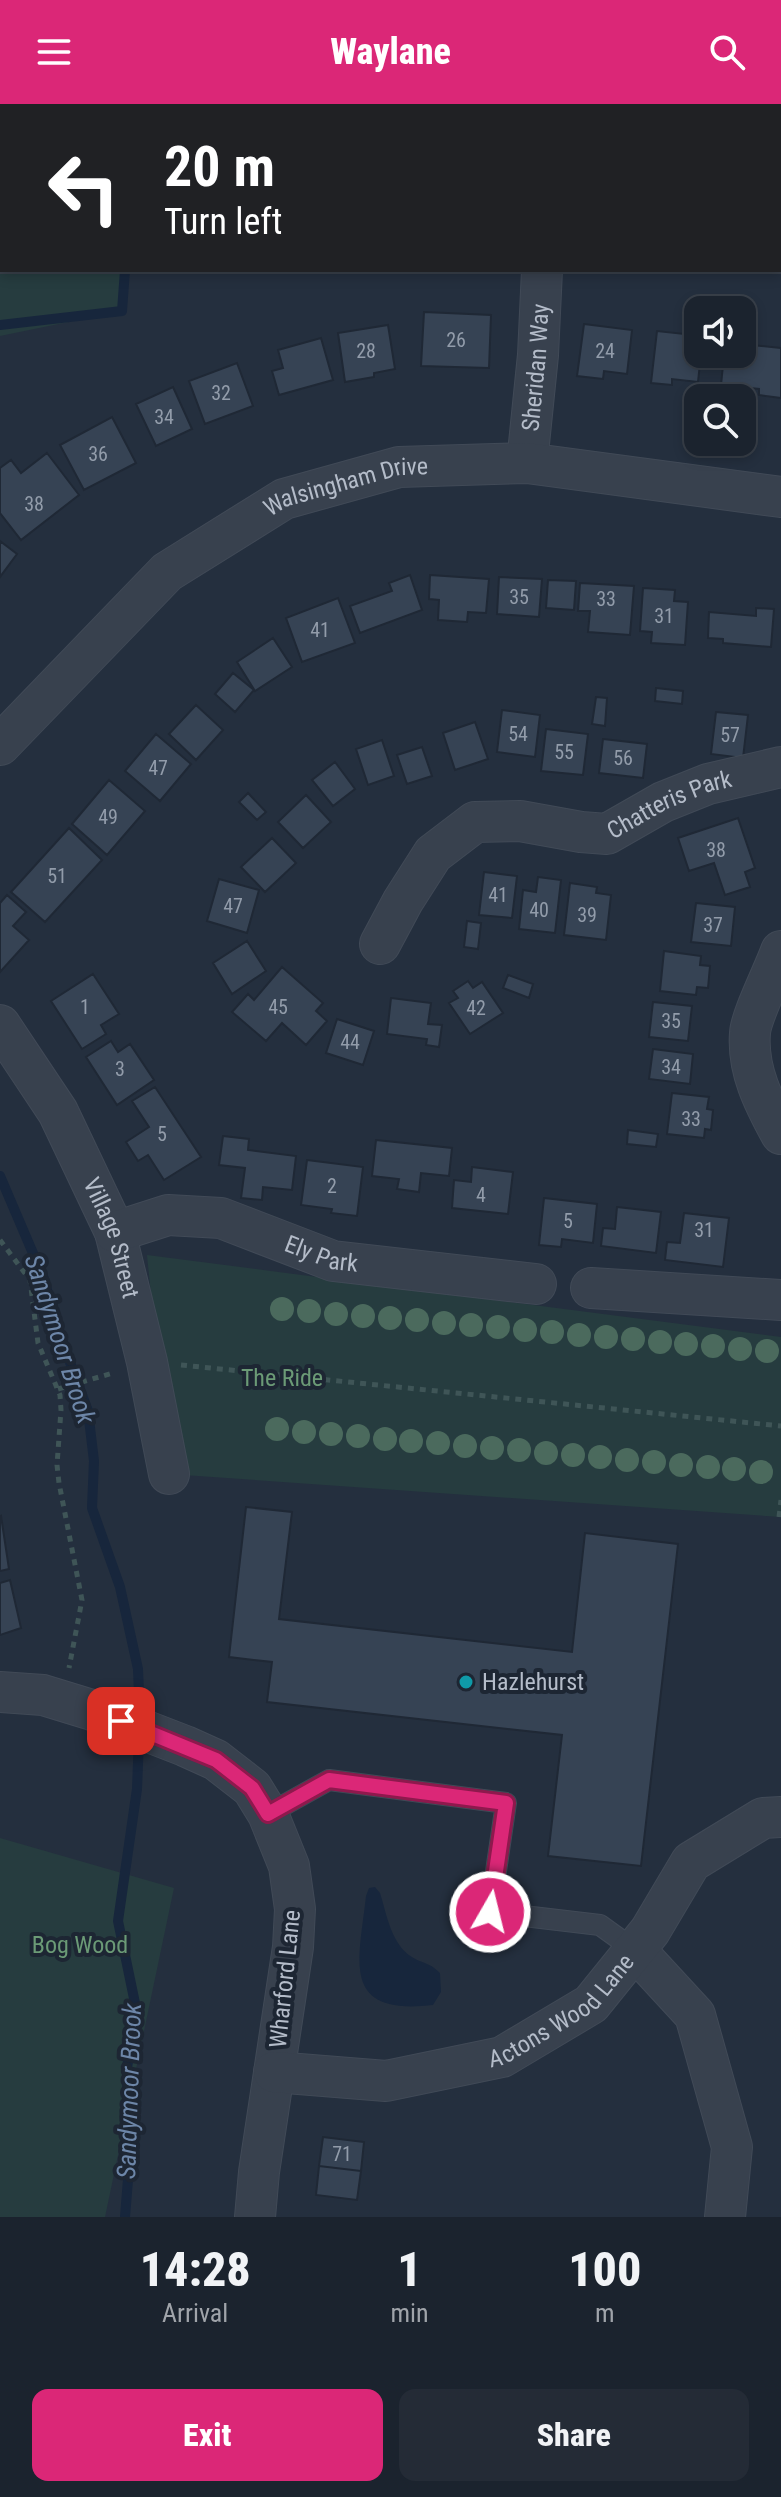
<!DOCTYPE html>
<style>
body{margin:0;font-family:"Roboto Condensed",sans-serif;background:#242b36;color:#f1f3f6;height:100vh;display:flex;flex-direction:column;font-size:30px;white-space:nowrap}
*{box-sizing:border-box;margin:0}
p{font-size:26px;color:#a0a4aa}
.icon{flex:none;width:44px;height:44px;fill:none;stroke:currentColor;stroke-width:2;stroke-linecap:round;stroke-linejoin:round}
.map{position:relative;height:2113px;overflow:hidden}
.details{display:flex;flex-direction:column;background:#1b232e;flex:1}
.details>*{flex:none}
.hud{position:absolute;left:0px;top:0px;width:782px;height:168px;box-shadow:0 4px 12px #0003,0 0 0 2px #39404a;background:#202124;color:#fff;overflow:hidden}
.fabs{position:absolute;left:684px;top:192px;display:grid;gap:16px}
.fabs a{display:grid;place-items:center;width:72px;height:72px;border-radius:16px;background:#1b232e;box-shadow:0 4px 12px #0003,0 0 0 2px #39404a;font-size:40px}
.pin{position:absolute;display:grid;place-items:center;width:68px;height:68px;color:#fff;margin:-34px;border-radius:16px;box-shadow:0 4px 12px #0006}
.me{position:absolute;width:88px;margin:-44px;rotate:8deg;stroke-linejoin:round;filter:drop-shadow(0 0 6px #0008)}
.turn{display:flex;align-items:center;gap:28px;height:168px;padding:0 32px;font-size:36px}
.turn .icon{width:104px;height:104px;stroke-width:2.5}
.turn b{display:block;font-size:56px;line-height:68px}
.eta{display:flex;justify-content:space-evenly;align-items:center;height:136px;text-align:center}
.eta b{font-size:48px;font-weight:800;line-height:56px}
.action{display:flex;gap:16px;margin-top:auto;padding:16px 32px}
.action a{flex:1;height:92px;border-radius:16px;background:#db2777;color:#fff;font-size:32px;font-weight:800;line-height:92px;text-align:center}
.action a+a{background:#242b36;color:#f1f3f6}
header{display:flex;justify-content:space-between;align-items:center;height:104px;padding:0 32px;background:#db2777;color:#fff;font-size:36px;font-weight:800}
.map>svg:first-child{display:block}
</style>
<header><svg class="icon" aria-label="menu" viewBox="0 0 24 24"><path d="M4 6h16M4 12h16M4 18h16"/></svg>Waylane<svg class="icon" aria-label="search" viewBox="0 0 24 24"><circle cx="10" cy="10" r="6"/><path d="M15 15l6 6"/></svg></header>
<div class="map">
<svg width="781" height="2113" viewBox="0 0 781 2113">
<rect width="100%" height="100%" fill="#242f3e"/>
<path fill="#263c3f" d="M0,0H140V2H2V166H126L122,207L0,232Z
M147,1151L781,1233V1413L169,1370Z
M0,1734L174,1784L105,2113H0Z"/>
<path fill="#17263c" d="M375,1783L380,1789C387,1811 391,1840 412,1853C423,1860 429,1858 440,1869L441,1888L433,1901C340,1912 359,1857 366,1792L369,1784Z"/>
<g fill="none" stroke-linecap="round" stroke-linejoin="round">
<path stroke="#17263c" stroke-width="10" d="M135,2L136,0
M0,221L122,207L125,166
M0,1072L44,1175L58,1226L88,1307L94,1357L92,1404L120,1483L138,1565L140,1614
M125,2113L129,2063L127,1964L136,1904L118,1817L137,1685L139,1634"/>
</g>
<path fill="#364354" stroke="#1f2835" stroke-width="2" d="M471,0H511V2H471Z
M424,208L491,211L489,264L421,262Z
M584,220L632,226L627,270L604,267L603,275L577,272Z
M685,220L698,222V250H701L698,278L672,275V281L651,279L657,227L684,230Z
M388,221L395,265L374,269V273L345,278L338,229Z
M321,234L333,276L279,291L272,267L283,264L278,246Z
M742,240L781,244V294L759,291V285L721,281L724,251L739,253V250H742Z
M237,259L253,302L205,320L189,277Z
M173,283L192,325L156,342L136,300Z
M112,313L136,359L84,386L60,341Z
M47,349L79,391L21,436L0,409V364L11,356L21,369Z
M0,437L17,450L0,473Z
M410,471L422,506L360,529L350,502L392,487L389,479Z
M430,471L489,475L486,509L468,508L467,518L438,516L439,496L429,495Z
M499,473L542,475L539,513L497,510Z
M548,476L576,477L574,506L546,504Z
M580,479L634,482L630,531L588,528L590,507H578Z
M643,484L675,486L674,497L688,498L685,541L651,539L652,528L640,527Z
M338,494L355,539L302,558L286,514Z
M756,504L774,505L771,543L723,539V535L708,534L709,508L756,512Z
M273,534L292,563L255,587L237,558Z
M233,569L254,586L235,608L215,590Z
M656,584L683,587L682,600L655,597Z
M596,593L607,594L605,622L592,620Z
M196,601L223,626L196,656L169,630Z
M502,606L540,611L535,653L497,648Z
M716,608L748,611L743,654L711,650Z
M475,618L488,655L455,666L443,629Z
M546,625L588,630L583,671L541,667Z
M156,630L191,660L160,697L125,667Z
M603,635L647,640L643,674L599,669Z
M382,636L394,672L368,681L356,645Z
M422,643L432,672L407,680L397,651Z
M335,658L355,685L333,702L312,676Z
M109,676L145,707L107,751L72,720Z
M248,689L266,708L257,716L239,698Z
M306,691L331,718L303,744L278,718Z
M738,714L755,764L745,768L750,783L725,791L714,759L689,767L678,734Z
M69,724L102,756L45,818L11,788Z
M272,734L296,759L265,788L241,763Z
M484,768L517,772L512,814L479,811Z
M538,773L561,776L555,829L519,825L523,786L536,788Z
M219,775L259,786L247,829L207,817Z
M570,779L597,783L596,789L611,791L606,836L564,831Z
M7,791L26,808L13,822L29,836L0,868V799Z
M696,799L735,803L731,842L691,838Z
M467,817L481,819L478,845L464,843Z
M247,837L266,867L232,890L213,859Z
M664,847L701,852L700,861L710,862L708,884L697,883L696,891L660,887Z
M282,863L323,899L316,907L327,917L306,941L282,919L266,937L232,908L248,890L254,896Z
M93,870L119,910L101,921L106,930L82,945L51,897Z
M508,871L533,880L529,894L503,884Z
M468,877L473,884L482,878L503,909L470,930L449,899L458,894L453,887Z
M391,894L431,899L428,920L442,921L439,943L426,941L427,935L387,930Z
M653,898L692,902L688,937L649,933Z
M337,915L374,927L363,961L326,949Z
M111,937L118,948L130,940L154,976L117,1001L86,953Z
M653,945L693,950L690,980L649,975Z
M155,983L201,1053L164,1076L148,1051L138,1057L126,1038L149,1023L132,997Z
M672,989L709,993L707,1005L713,1006L711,1026L705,1025L704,1034L667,1030Z
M628,1026L658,1030L656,1043L627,1040Z
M223,1032L249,1035L248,1046L296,1052L292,1086L263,1083L262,1096L241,1094L245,1064L219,1061Z
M376,1036L452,1044L449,1072L421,1069L419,1088L397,1085L399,1075L372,1072Z
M307,1056L363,1063L357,1112L331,1109L332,1105L301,1101Z
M472,1063L513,1068L508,1110L452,1104L454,1076L471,1078Z
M544,1094L597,1100L593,1139L562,1135L561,1143L539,1141Z
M617,1103L661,1108L656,1149L601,1142L603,1124L615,1125Z
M684,1109L729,1114L723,1163L665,1156L667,1138L680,1139Z
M246,1403L292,1408L279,1515L572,1548L585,1429L678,1440L641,1762L548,1752L562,1631L267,1598L272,1558L229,1553Z
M1,1412L9,1465L0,1467V1413Z
M10,1476L21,1524L0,1531V1479Z
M323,2033L364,2038L361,2067L319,2062Z
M319,2062L361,2067L357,2096L316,2091Z"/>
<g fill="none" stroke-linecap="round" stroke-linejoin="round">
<g stroke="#414a57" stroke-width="22">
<path id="lane" d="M268,1710L329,1676L506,1699L490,1808L600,1821L636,1847"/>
</g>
<g stroke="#414a57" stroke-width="42">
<g id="street">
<path d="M741,0L750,2"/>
<path d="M677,2L687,0"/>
<path d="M780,13H781"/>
<path id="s1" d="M527,359L538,251L542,166"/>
<path id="s2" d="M0,641L167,468L284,395L399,363L527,359L781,393"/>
<path id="s3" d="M380,840L403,797L433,750L475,718L520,717L581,728L607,730L663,698L708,680L781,663"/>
<path d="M781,847C774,867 751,912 750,929C747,966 764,999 781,1030"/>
<path id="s4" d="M0,921L58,1008L115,1128L147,1258L169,1370"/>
<path id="s5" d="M115,1128L168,1111L221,1114L333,1157L536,1180"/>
<path d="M591,1184L781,1196"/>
<path d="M0,1588L43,1591L92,1606L185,1642L216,1656L252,1684L268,1710L289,1762L295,1805L293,1843L259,2068L255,2113"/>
<path d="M636,1847L695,1911L732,2043L725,2113"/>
<path id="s6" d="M274,1968L386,1977L502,1953L591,1900L650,1827L691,1758L763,1714L781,1713"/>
</g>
</g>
<path stroke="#3f5557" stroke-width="5" stroke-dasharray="6 6" stroke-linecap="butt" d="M0,1136L30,1176L38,1239L60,1291L61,1306L57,1361L59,1379L82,1496L69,1564
M181,1261L781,1322
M58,1285L113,1269
M779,1413L781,1396"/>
<use href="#lane" stroke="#38414e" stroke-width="20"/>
<use href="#street" stroke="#38414e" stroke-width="40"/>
</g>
<g fill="#4b6a5d">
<circle cx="282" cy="1205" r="12"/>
<circle cx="309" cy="1207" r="12"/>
<circle cx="336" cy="1210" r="12"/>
<circle cx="363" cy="1212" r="12"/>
<circle cx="390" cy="1214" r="12"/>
<circle cx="417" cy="1216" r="12"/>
<circle cx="444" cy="1219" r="12"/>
<circle cx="471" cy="1221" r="12"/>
<circle cx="498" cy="1223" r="12"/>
<circle cx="525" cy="1226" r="12"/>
<circle cx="552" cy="1228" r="12"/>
<circle cx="579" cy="1231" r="12"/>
<circle cx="606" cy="1233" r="12"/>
<circle cx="633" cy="1235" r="12"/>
<circle cx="660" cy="1238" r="12"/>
<circle cx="686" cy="1240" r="12"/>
<circle cx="713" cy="1242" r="12"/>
<circle cx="740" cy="1245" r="12"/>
<circle cx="767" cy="1247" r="12"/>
<circle cx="277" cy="1325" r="12"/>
<circle cx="304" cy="1328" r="12"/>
<circle cx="331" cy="1330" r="12"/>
<circle cx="358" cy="1332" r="12"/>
<circle cx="385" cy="1335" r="12"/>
<circle cx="411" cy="1337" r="12"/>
<circle cx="438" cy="1339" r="12"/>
<circle cx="465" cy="1342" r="12"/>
<circle cx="492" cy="1344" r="12"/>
<circle cx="519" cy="1346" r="12"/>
<circle cx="546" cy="1349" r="12"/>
<circle cx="573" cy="1351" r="12"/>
<circle cx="600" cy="1353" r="12"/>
<circle cx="627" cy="1356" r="12"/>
<circle cx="654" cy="1358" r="12"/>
<circle cx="681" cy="1361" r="12"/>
<circle cx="708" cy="1363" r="12"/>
<circle cx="734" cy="1365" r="12"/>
<circle cx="761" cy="1368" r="12"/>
</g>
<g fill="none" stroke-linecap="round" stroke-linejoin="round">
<g stroke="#8e194d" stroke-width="20">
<path id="route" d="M121,1617L216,1656L252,1684L268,1710L329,1676L506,1699L490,1808"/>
</g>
<use href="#route" stroke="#db2777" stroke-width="14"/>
</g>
<circle fill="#0f9aa8" stroke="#1d2633" stroke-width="3" cx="466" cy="1578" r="8"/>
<g text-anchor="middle" stroke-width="8" stroke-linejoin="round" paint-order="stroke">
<g font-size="20" fill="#929caa">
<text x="456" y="243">26</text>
<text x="366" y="254">28</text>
<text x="605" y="254">24</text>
<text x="221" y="296">32</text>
<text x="164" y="320">34</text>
<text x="98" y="357">36</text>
<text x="34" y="407">38</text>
<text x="519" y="500">35</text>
<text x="606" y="502">33</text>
<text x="664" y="519">31</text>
<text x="320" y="533">41</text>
<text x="518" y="637">54</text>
<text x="730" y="638">57</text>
<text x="564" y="655">55</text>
<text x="623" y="661">56</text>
<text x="158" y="671">47</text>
<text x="108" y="720">49</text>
<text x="716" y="753">38</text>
<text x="57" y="779">51</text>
<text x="498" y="798">41</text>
<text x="233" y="809">47</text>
<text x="539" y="813">40</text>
<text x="587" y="818">39</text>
<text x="713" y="828">37</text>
<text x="85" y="910">1</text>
<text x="278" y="910">45</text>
<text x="476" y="911">42</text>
<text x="671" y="924">35</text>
<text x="350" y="945">44</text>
<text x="671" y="970">34</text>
<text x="120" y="972">3</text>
<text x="691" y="1022">33</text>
<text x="162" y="1037">5</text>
<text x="332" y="1089">2</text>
<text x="481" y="1098">4</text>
<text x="568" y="1124">5</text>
<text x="704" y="1133">31</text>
<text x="342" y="2057">71</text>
</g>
<g font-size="24" fill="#b4bcc9" stroke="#1d2633">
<text dy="8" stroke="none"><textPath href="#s1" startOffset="96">Sheridan Way</textPath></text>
<text dy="8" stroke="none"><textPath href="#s2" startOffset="442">Walsingham Drive</textPath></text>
<text dy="8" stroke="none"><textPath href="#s3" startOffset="360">Chatteris Park</textPath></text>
<text dy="8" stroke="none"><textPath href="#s4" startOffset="242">Village Street</textPath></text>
<text dy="8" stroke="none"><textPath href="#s5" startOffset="216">Ely Park</textPath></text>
<text transform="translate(285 1875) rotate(-84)" y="8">Wharford Lane</text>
<text dy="8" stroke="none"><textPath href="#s6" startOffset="306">Actons Wood Lane</textPath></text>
</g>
<g font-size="24" fill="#6b9a76" stroke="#1d2633">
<text x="282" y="1282">The Ride</text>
<text x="80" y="1849">Bog Wood</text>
</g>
<g font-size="24" fill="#b4bcc9" stroke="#1d2633" text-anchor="start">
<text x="482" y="1586">Hazlehurst</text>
</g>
<g font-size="26" font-style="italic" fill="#6d86a8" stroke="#1d2633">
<text transform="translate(60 1235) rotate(72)" y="9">Sandymoor Brook</text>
<text transform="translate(129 1987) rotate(-88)" y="9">Sandymoor Brook</text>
</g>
</g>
</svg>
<div class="fabs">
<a><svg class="icon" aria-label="sound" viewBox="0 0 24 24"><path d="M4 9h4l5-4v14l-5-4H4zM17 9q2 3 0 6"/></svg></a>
<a><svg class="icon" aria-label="search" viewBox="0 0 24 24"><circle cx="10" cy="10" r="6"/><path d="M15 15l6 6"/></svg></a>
</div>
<div class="pin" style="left:121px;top:1617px;background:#d93025"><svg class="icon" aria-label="arrive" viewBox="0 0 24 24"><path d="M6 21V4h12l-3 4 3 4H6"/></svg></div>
<svg class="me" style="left:490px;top:1808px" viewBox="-20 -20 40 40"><circle r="17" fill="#db2777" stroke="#fff" stroke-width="3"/><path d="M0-11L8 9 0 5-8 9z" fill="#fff"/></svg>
<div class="hud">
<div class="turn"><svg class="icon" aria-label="left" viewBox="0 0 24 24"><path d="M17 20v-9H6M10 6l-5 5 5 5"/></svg><div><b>20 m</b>Turn left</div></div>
</div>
</div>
<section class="details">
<div class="eta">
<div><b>14:28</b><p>Arrival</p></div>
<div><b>1</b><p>min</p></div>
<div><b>100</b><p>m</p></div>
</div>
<div class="action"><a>Exit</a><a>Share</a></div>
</section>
